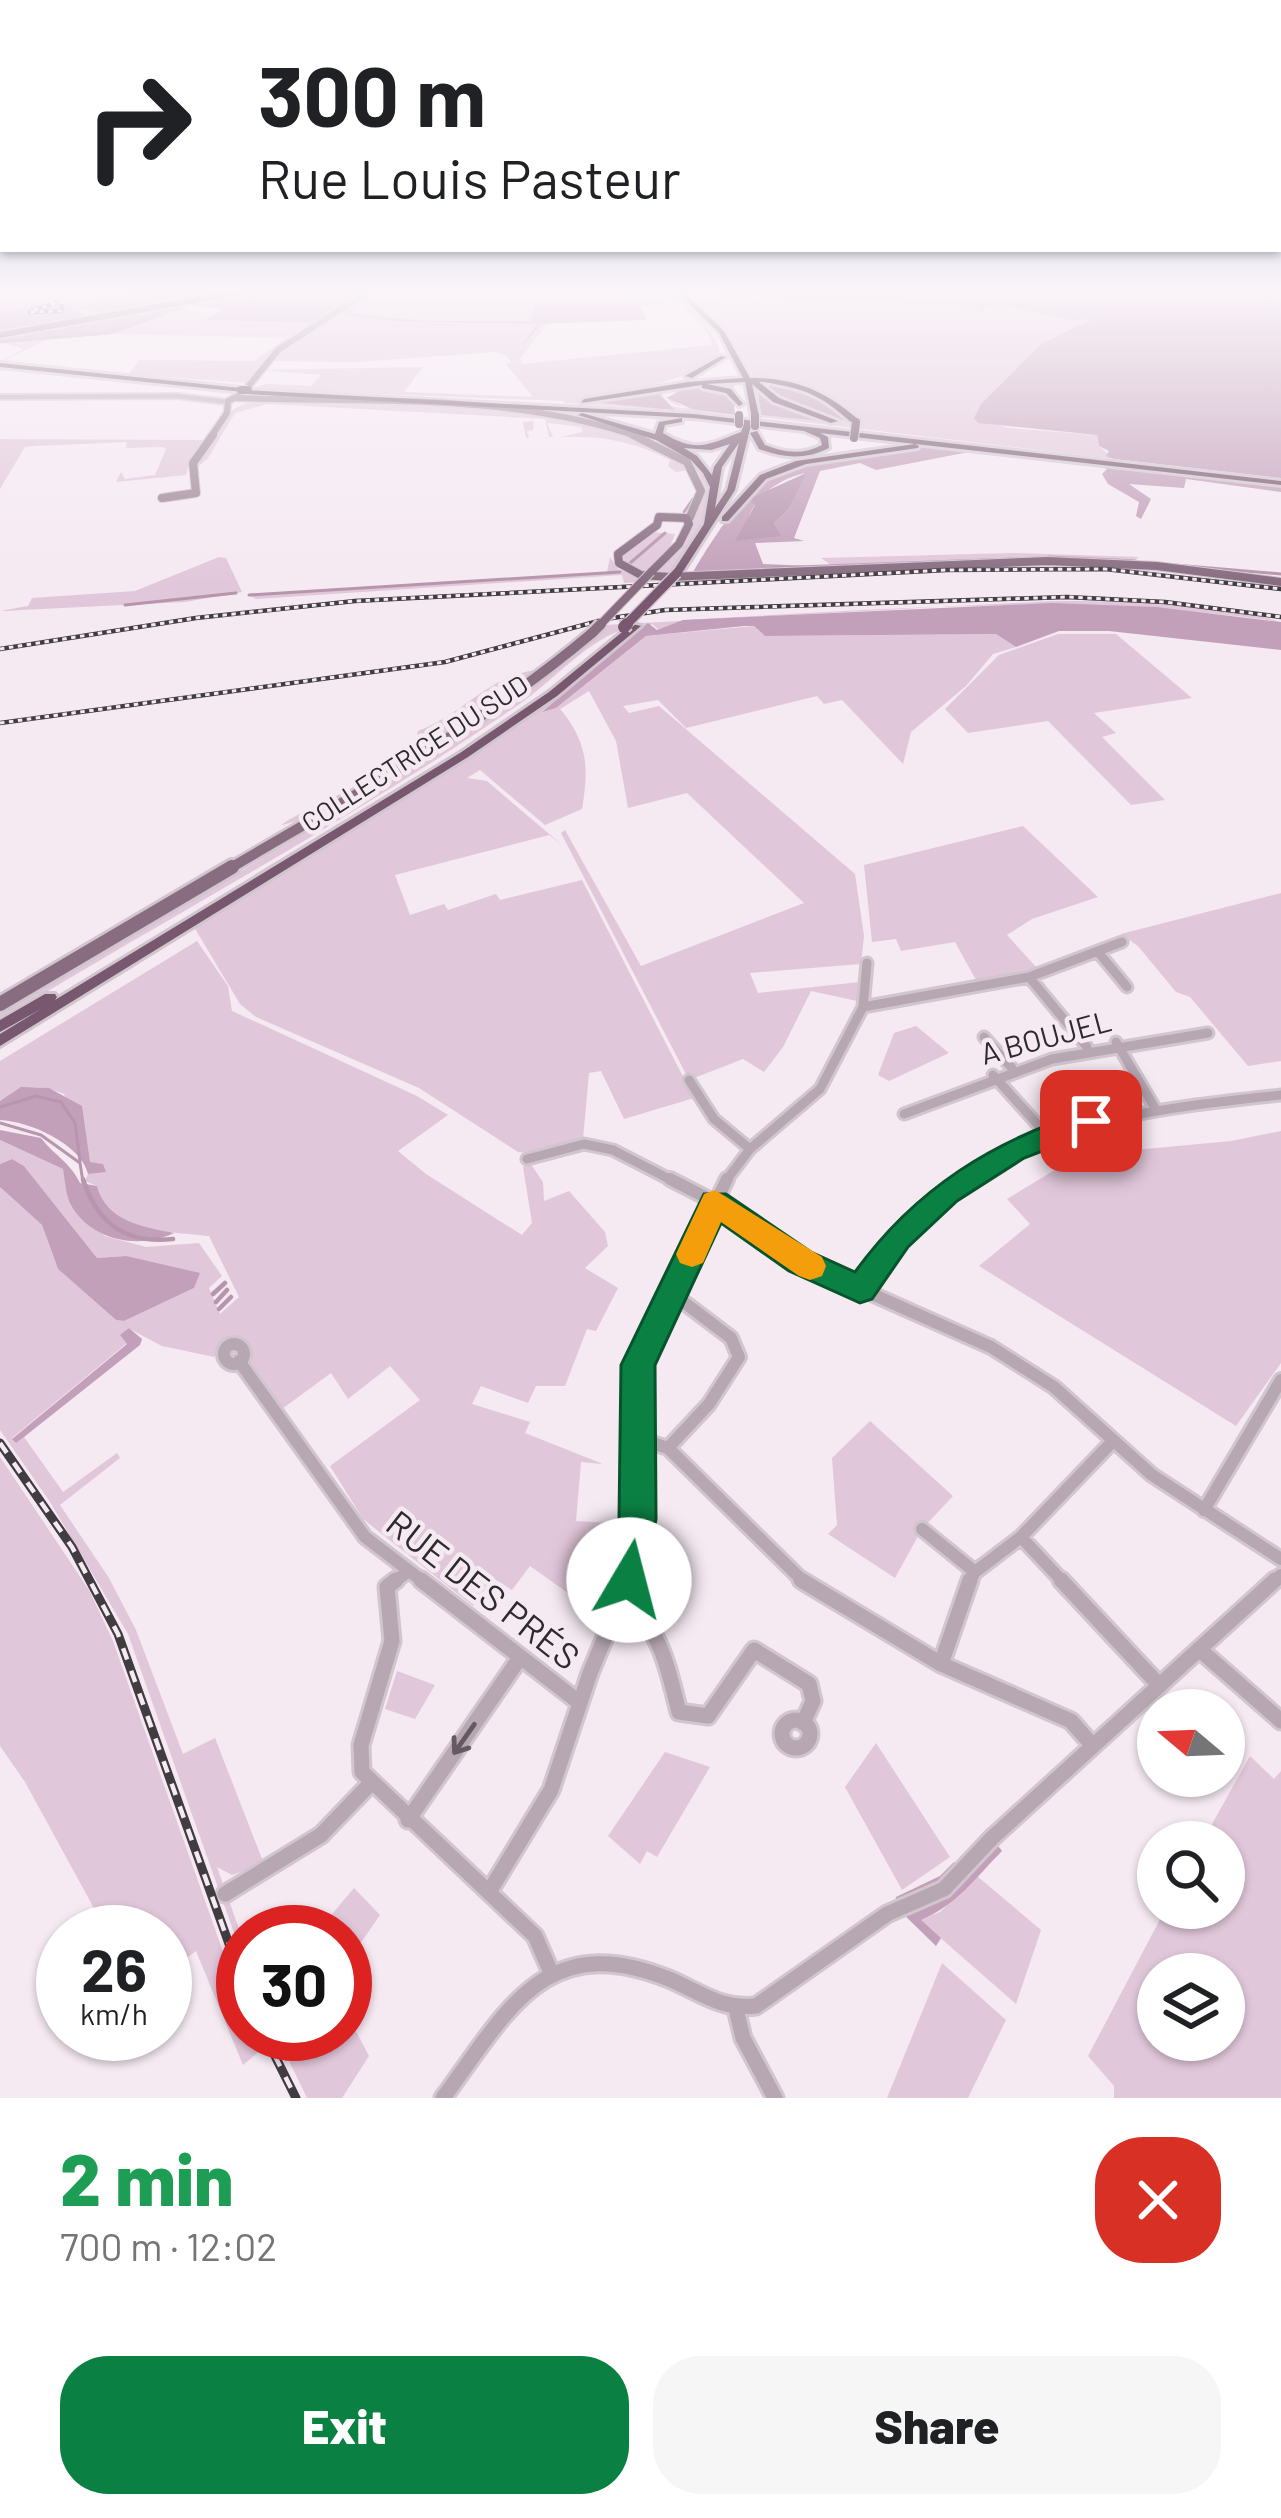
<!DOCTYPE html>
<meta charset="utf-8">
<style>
body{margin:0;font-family:Barlow,sans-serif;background:#f6f6f6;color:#202124;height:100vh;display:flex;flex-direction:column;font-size:45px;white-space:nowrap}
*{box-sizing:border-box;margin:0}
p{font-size:39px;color:#757577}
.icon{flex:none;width:66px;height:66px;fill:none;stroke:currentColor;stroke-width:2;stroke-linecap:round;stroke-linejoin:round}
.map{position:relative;height:2098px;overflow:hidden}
.sheet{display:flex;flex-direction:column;background:#fff;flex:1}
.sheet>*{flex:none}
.banner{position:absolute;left:0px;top:0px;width:1281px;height:252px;box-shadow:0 3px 9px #0004;background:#fff;color:#202124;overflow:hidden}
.needle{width:78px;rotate:289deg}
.tools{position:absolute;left:1137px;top:1689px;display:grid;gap:24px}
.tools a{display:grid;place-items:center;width:108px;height:108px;border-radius:50%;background:#fff;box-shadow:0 3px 9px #0004;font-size:60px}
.speed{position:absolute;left:36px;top:1905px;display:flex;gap:24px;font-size:60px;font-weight:700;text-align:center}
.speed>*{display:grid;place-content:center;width:156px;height:156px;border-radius:50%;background:#fff;box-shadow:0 3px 9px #0004;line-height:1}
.speed small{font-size:30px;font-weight:400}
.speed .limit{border:18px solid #d22;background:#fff;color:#111}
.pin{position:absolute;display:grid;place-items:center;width:102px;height:102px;color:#fff;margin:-51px;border-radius:24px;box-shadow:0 6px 18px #0006}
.me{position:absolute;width:132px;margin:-66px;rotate:8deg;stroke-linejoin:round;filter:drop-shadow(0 0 9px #0008)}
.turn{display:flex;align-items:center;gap:42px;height:252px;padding:0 60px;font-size:54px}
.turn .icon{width:156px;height:156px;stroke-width:2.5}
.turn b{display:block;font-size:84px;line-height:102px}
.round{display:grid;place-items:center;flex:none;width:126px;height:126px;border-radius:48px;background:#f6f6f6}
.overview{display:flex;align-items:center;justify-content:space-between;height:204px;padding:0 60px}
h1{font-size:72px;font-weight:800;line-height:90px;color:#1e9e55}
.action{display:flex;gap:24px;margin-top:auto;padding:24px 60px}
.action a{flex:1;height:138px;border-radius:48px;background:#0b8043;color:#fff;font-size:48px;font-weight:800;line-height:138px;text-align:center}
.action a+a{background:#f6f6f6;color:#202124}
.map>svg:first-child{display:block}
</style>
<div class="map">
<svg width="1281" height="2098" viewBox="0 0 1281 2098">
<rect width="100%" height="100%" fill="#f5e9f2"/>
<path fill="#e1c7da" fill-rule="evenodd" d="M0,290H209L81,318H0Z
M373,290H629L632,301L627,305L519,321L547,324L520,359L522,364L712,345L708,333L668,290C687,308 720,330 720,358C676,385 628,389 581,401L616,398L593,402L671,409L661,401L660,395L674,387L662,395L671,406L687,409C680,405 668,405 667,396L683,407L729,414L564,403L565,401L249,389L267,384L311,386L321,375L262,370L423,367L404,392L533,397L506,364L511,362L507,356L496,352L357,362L270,361L337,314H351Z
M682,290L808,301L978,305L981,311C993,310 996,304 1007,304C1037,305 1069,309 1100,304C1161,294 1224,281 1281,311L1245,299L1194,291L1187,292L1191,299L1169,293L1101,305L1012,306L1095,319L1041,344L981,404L975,419L1009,428L1097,435L1099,446L1114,459L760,417L754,387L771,398L758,393L761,415L839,422L786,404L859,423L830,399L755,379L721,327Z
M190,306L187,310L214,315L209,320L317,323L267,357L247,383L129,374L139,360L254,361L286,338L115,334L48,339L3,361H0L24,349L0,342L115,333Z
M245,394L543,409L586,417L674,449L608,429L679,458L689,470L676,472L668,466L670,460C634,441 600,435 559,437L583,432L581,427L547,423L553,437L529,438H526L523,422L534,421L533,430L527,431L529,438L549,437L545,419L267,404L235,413L208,458L198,467L200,474L195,475C198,453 220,413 242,405C251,401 262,402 271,401Z
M220,419L191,458L186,475L116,482L121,472L125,479L155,475L166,449L162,447L126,448L127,442L36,446L25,447L0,489V439L203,440Z
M680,453C736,484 700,535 672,573L759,566L772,570L646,574L627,567L622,554L652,532L675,534L669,549L681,545C695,510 720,479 680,453Z
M1013,553L1140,557L1128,562L834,567L821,558Z
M219,557L226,558L242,592L185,602L0,611L28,606L32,598L135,591Z
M610,557L618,569L643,579C768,583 893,566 1017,564C1106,562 1193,571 1281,585V586C1063,550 843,573 624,583L622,575L256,599L248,595L600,573L607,572Z
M1051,601C1116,601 1222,602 1281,622C1083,593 884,609 685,620L659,630L652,624L543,711L556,708L646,636L754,626L765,636L996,634L1016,647L993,654L966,686L911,732L903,764L842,700L824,704L817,696L686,728L658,700L623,706L629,713L659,706L855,874L864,936L861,964L750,973L758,993L860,982L857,1001L811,991L783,1047L764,1072L743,1059L689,1080L561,833L565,830L641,966L804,903L687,793L628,808L616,741L589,691L560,709C588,742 589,768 582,809L545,825L480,770L467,778L487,781L562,845L549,835L395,875L410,915L444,904L448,910L496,894L500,900L582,880L694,1098L624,1119L601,1071L589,1073L583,1139L540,1154L518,1152L419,1088L256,1017L240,1004L194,927L547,703L641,626C598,628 557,678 521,703C354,819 173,914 0,1020V1011L172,908L179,910L494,713L559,666L605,625Z
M589,632C518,697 433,751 348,794C325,805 306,821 281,825C311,803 414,770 418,731C464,714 486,677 536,670L405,757L514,691Z
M1058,634H1116L1192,698L1094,713L1116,733L1102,737L1165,800L1131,805L1048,721L968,733L945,709L999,655Z
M1023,826L1098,897L1032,919L1007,935L1037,968L976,980L955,942L901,951L896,939L872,942L864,865Z
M1281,893V1061L1248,1066L1190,997L1176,992L1138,946L1121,934Z
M197,941L228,986L232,1011L417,1096L448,1115L398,1151L426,1174L522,1235L532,1223L523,1167L530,1163L543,1182L544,1201L569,1191L605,1232L608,1246L585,1268L618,1288L596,1331L587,1329L565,1386H536L528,1403L481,1386L472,1404L530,1422L525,1433L603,1464L581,1462L576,1521L625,1524L620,1577L603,1618L530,1566L512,1590L493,1578L473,1606L363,1519L330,1466L420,1400L390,1366L348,1399L331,1373L282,1409L250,1361L245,1345L231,1343L214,1357L162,1346L128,1328L127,1343L12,1438L16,1443L24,1437L63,1492L117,1453L120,1458L60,1505L109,1578L136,1630L183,1754L215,1738L264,1864L232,1875L217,1867L243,1940V1958L128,1634L50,1502L0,1430V1187L42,1225L58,1269L116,1320L124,1321L194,1288L126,1256L97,1258L24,1166L12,1159L0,1164V1140L63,1169L71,1206L105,1236L146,1247L199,1243L222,1276L209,1288L220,1314L239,1297L209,1236C171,1232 109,1232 97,1186L85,1181L88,1174L106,1171L90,1163L64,1094C39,1083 23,1086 0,1101V1061Z
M916,1026L949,1053L889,1081L878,1075L894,1033Z
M1281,1131V1363L1236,1426L979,1266L1030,1224L1007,1199L1053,1171L1124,1151L1231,1141Z
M870,1421L953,1496L922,1529L895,1578L828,1534L837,1525L832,1458Z
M0,1457L89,1590L113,1641L243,2008V2034H254L261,2050L243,2065L196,1951L165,1974V1932H107L25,1782L0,1746Z
M397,1671L435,1685L415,1719L385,1709Z
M876,1743L950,1857L902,1890L845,1787Z
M665,1752L710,1767L657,1857L647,1851L640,1864L608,1836Z
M1250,1756L1274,1779L1281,1771V2098H1114V2086L1088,2056L1166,1908H1224V1842H1202ZM1158,1974H1224V2040H1158Z
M977,1876L1041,1930L1016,2004L920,1920L940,1912Z
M354,1888L380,1915L345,1966V1932H317Z
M942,1963L1006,2020L968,2098H887Z
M345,2010L369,2056L342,2098H307L276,2034H345Z"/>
<path fill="#c2a0b9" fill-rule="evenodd" d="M122,290H246L106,314L76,307L130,296Z
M260,290H368L315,323L207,320L223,309L190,306L115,333L0,342V337Z
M693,290H1281V478L1114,459L1106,456L1109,451L1099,446L1097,435L978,423L974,418L981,404L1041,344L1092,319L1071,320L999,305L981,311L975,305L808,301Z
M366,296L352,314L425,321H531L535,304L674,303L640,305L646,320L542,324L521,347L537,324L391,321L337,314Z
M55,302L86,315L0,333V311Z
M731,380L736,394L715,387L733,397L735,415L692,409L667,398L685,387L667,389L660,395L675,410L591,402L670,385Z
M757,381L812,394L853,422L786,406L838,423L761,415L758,393L784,405Z
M952,447L1281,485V492L1186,479L1184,488L1129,484L1151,499L1141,519L1136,516L1139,502L1108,484L1102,474L1107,469L1096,466L969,452L876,470L860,463L820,471L794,538L804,541L755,543L763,564L812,566L693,572C707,548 738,499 760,482C799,453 904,446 952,447ZM805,473L789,509L774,523L780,535L745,539C744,504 772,481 805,473Z
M1052,603L1156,607L1281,622V650L1109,631H1059L1016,647L996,634L765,636L754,626H744L646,636L556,708L542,712L648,623L657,630L683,620Z
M21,1087L49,1088L82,1106L90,1162L103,1164L106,1172L88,1174C81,1144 29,1121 0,1120V1101Z
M0,1130L41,1138C55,1156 70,1162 80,1183L97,1186C106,1221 143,1227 174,1233C140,1249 94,1242 72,1207C66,1198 65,1180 63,1169L0,1140Z
M12,1159L24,1166L97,1258L126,1256L200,1273L194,1288L124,1321L116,1320L58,1269L42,1225L0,1187V1164Z
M129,1328L142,1339L140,1345L24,1437L16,1443L12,1439L127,1344L120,1335Z
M992,1838L1002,1851C976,1877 957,1905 921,1920L941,1938L936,1946L894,1905L896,1897L940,1876L954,1862L962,1870Z"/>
<path fill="#b695ad" d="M806,473L789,509L774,523L781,536L735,541L755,505L749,499Z"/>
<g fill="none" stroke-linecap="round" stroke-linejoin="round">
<path stroke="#b695ad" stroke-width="3" d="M159,290L167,303
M718,294L749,297
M140,322L167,307
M0,342L109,333L187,305
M684,512L693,499
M1049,557L1136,561
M629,564L665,533
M1175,565L1281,574
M772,568L1040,558
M249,595L620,572
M125,605L236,593
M0,1107L36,1096L61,1102L75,1123L80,1161
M0,1123L41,1135L80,1163L83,1182"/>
<path stroke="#b695ad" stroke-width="4.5" d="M83,1179C97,1224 126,1244 173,1239
M213,1294L225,1283
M216,1302L227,1290
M219,1309L231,1297"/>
<g stroke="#d1c6ce" stroke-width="8">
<path id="street-far3" d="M0,397L177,396L227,402"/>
</g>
<g stroke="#d1c6ce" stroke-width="15">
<path id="street-far2" d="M1098,952L1127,987
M1029,977L1087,1047
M863,1007L867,963
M984,1037L1012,1068
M1116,1042L1155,1108
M993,1075L1047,1135
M689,1080L714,1119L750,1149
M904,1114L1052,1059L1208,1033
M527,1159L584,1144L613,1150L675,1182
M725,1182L750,1149L820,1089L863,1007L1029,977L1122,942
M959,1182C1055,1119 1169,1107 1281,1095"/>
</g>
<g stroke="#d1c6ce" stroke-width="18">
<path id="street-far1" d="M670,1179L715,1202L800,1262L991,1347L1054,1387L1152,1475L1281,1559
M860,1290C890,1246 919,1208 964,1179
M224 1354a10 10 0 1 1 20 0a10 10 0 1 1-20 0Z
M239,1361L365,1537L425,1583
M636,1438L668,1448L805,1583
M668,1448L709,1404L739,1357L731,1338L673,1294
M1204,1510L1281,1380
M922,1529L975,1572
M1021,1537L1064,1583
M392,1583L409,1571
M628,1583L637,1519L638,1365L727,1179
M968,1583L975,1572L1021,1537L1112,1442
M1272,1583L1281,1575"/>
</g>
<g stroke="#d1c6ce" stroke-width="21">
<path id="street" d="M396,1580L387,1587L392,1641L361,1745L362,1772L535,1936L550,1970
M421,1580L580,1703
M801,1580L941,1664L1071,1721L1093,1746
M1061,1580L1159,1685
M622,1603C662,1626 668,1670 679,1712L708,1716L754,1650L809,1684L813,1701L803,1723
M1199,1649L1281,1721
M941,1664L970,1580
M782 1734a14 14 0 1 1 28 0a14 14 0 1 1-28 0Z
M408,1820L519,1659
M489,1892L551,1790L590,1673L629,1580
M225,1894L321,1835L370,1784
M736,2009L743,2038L775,2098
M443,2098C508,2010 545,1929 669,1979C700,1992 721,2010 756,2006L887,1914L944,1889L992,1838L1275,1580"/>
</g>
<g stroke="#d1c6ce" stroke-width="9">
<path id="secondary-far1" d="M236,398C372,403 511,392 642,438
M210,438L227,413L228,401L242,394L278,350L370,290"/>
</g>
<g stroke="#d1c6ce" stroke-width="10">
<path id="secondary" d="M633,435L687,462L701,491L689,519
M162,498L196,493L193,463L213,435"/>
</g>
<g stroke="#d1c6ce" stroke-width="9">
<path id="primary-far3" d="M0,335L251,290"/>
</g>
<g stroke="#d1c6ce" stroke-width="10">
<path id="primary-far2" d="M651,572L679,544L689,524L686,518L659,517L657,525L618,554L619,563L641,575L670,577L1048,561L1157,566L1281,582"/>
</g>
<g stroke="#d1c6ce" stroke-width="15">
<path id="primary-far1" d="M227,870C352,796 481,727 592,633"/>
</g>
<g stroke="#d1c6ce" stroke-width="20">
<path id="primary" d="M0,1004L232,867"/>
</g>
<g stroke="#d1c6ce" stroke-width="6">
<path id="highway" d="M675,290H681L724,331L750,378C796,378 825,391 859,420V424H853C821,395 806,389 764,382H759L779,398L838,421L831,423L773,402L752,384L759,416L752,418L745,382L707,384L731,389L743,404L739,406L726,393L702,388V385L581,403L584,399L688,382L743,378L719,333Z
M721,356L726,357L692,378L685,376Z
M0,363L241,388L244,390L693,414L1281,481V485L915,444L919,446L918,448L806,464L766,479L728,521H722V517L760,475L796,461L915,444L820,433L828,437L829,448C805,460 784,458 759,449L750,433L757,431L765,445C785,453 803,455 822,445L820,438L804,431L751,425L735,490L682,573L677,576L672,573L704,524L710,487L703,473L691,460L656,440L578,415L582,413L655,434L659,422L682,418V422L665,425L663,433C698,454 709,444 741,432L744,424L693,418L246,394L243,392L0,367ZM739,443L727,490L715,508L722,467ZM730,444L714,467L712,475L697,456L684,448L711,450Z
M632,624L641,626L557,696L468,757L0,1046V1034L41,1009L0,1032V1020L45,994H55L57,997L55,1000L460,753L549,692Z"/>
</g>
<use href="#street-far3" stroke="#b7a7b2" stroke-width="4.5"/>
<use href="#street-far2" stroke="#b7a7b2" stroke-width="9"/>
<use href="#street-far1" stroke="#b7a7b2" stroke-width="12"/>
<use href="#street" stroke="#b7a7b2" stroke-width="15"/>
<use href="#secondary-far1" stroke="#9c8595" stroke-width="6"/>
<use href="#secondary" stroke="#9c8595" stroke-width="8"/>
<use href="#primary-far3" stroke="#886d81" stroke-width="6"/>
<use href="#primary-far2" stroke="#886d81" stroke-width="8"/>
<use href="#primary-far1" stroke="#886d81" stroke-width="10"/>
<use href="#primary" stroke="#886d81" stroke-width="14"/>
<use href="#highway" fill="#77586f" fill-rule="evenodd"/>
<g stroke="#413c40" stroke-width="4.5">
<path id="rail-far1" d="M55,303L30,312L61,311L62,306
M0,649L196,618L355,601L947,570L1105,569L1281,589
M0,723L445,662L606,619L665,610L1067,597L1165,602L1281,617"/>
</g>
<g stroke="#413c40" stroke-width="9">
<path id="rail" d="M0,1443L72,1547L118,1634L243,1983
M264,2034L296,2098"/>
</g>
<use href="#rail-far1" stroke="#f5e9f2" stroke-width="3" stroke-dasharray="4.5" stroke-linecap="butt"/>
<use href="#rail" stroke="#f5e9f2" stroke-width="4.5" stroke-dasharray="12" stroke-linecap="butt"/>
<g stroke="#d1c6ce" stroke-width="10" stroke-linecap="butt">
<path id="primary-bridge-far1" d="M598,627L651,572"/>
</g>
<g stroke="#d1c6ce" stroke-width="15" stroke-linecap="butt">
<path id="primary-bridge" d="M592,633L601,624"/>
</g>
<g stroke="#d1c6ce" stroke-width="10" stroke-linecap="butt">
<path id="highway-bridge-far2" d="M241,390H248
M739,415V424
M755,416V426
M854,438L856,422"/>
</g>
<g stroke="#d1c6ce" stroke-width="12" stroke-linecap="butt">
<path id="highway-bridge-far1" d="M624,627L677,573"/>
</g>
<g stroke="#d1c6ce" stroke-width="16" stroke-linecap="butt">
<path id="highway-bridge" d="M624,627L627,624"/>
</g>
<use href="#primary-bridge-far1" stroke="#886d81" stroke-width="8"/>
<use href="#primary-bridge" stroke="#886d81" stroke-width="10"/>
<use href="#highway-bridge-far2" stroke="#77586f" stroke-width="8"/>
<use href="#highway-bridge-far1" stroke="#77586f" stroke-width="9"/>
<use href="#highway-bridge" stroke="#77586f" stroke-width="12"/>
</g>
<defs><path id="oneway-shaft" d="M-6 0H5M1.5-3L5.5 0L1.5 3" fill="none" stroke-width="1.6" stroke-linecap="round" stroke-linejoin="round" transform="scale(3)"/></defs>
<use stroke="#645b62" href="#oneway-shaft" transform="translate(464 1739) rotate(125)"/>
<linearGradient id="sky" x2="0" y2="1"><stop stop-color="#94a8d0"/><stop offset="0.5" stop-color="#faf5f9"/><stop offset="1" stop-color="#faf5f9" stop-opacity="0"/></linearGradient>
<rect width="1281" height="583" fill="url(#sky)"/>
<path fill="#0b8043" stroke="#07532c" stroke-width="3" d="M1091,1110L1106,1121L1102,1128L1024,1158L957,1201L908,1247L872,1299L860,1303L789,1271L721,1223L655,1365L656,1519L642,1594L629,1599L615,1594L609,1580L619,1519L621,1365L704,1194H726L811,1252L855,1272C915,1189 993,1140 1091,1110Z"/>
<path fill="#f59e0b" d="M715,1190L822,1257L826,1266L822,1276L810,1280L799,1276L721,1222L703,1263L692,1267L680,1263L676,1254L704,1194Z"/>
<g text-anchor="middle" stroke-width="9" stroke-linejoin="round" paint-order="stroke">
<g font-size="27" fill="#2d292c" stroke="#f5e9f2">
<text transform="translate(415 754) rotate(-33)" y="9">COLLECTRICE DU SUD</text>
</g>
<g font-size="30" fill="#2d292c" stroke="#f5e9f2">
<text transform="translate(1046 1038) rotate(-15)" y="10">A BOUJEL</text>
</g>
<g font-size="36" fill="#2d292c" stroke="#f5e9f2">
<text transform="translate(483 1590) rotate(38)" y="13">RUE DES PRÉS</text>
</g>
</g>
</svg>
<div class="tools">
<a><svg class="needle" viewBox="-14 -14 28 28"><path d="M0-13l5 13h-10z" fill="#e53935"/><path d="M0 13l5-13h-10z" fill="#757577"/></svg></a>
<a><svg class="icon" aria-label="search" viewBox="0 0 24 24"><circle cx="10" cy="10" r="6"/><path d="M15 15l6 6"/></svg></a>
<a><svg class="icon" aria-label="layers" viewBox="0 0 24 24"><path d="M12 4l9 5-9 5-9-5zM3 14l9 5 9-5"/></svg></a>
</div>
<div class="speed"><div>26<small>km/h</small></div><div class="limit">30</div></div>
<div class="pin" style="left:1091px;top:1121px;background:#d93025"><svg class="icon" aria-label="arrive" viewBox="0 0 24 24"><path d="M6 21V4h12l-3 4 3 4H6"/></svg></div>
<svg class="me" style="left:629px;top:1580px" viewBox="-20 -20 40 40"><circle r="19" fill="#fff"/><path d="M0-13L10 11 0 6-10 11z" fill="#0b8043"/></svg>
<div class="banner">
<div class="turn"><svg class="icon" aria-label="right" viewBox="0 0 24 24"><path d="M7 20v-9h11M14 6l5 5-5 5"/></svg><div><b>300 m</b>Rue Louis Pasteur</div></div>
</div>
</div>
<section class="sheet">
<div class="overview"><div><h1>2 min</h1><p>700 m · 12:02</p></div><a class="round" style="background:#d93025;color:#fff"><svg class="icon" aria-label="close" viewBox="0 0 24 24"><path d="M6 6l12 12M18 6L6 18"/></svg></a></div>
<div class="action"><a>Exit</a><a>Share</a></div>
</section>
